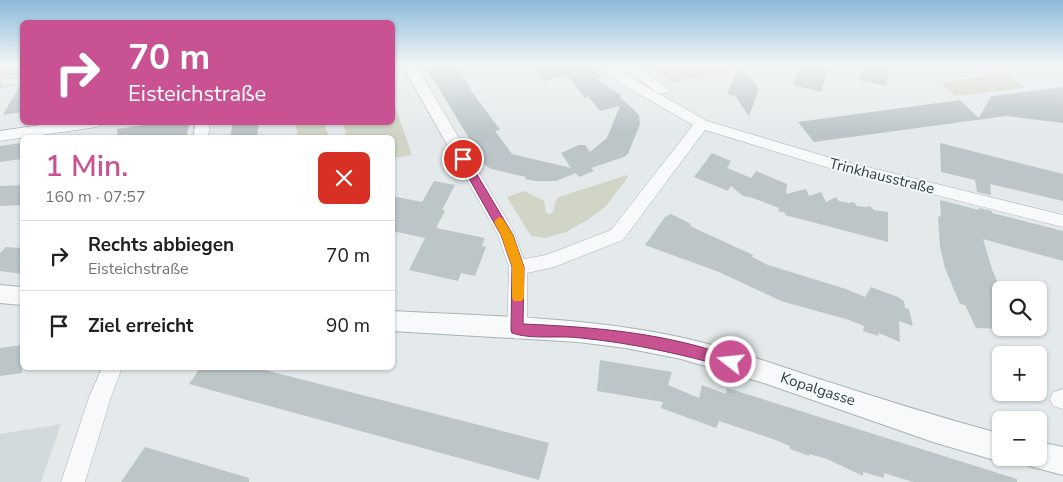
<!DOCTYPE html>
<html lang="de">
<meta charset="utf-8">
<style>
body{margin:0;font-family:"Nunito Sans",sans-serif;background:#f2f2f2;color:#202124;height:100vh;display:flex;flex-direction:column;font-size:19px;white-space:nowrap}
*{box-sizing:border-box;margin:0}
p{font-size:16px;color:#757577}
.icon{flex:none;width:28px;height:28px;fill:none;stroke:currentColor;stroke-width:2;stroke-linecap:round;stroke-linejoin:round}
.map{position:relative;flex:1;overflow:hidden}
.drawer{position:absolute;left:20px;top:135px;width:375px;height:235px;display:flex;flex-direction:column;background:#fff;border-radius:8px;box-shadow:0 1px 4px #0004}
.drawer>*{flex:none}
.banner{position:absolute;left:20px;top:20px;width:375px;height:105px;border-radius:8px;box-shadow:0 1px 4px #0004;background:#c85292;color:#fff;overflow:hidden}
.tools{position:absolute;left:992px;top:281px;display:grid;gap:10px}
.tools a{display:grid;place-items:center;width:55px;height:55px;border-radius:8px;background:#fff;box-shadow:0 1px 4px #0004;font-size:25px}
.pin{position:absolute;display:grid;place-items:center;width:42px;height:42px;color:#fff;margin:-21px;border:2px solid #fff;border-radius:50%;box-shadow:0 1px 5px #0007}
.me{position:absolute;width:55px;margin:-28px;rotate:286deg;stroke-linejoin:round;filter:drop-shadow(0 0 4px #0008)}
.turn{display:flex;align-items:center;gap:18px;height:105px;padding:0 25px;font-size:22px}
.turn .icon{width:65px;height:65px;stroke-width:2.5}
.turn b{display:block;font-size:35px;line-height:42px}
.round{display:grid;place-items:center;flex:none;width:52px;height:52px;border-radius:8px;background:#f2f2f2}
.overview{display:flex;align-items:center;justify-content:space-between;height:85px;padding:0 25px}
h1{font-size:30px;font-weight:600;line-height:38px;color:#c85292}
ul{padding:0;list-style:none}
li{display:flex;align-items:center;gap:15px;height:70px;padding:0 25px;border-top:1px solid #e0e0e0}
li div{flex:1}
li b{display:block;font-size:19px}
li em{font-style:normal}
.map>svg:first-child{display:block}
</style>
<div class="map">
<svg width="1063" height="482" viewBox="0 0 1063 482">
<rect width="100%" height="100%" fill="#e4eaeb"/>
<path fill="#d3dadd" d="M61,424L41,482H0V434Z"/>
<path fill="#d0d5c6" d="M0,65H22V78L3,80L1,85L16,83L14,87L0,88Z
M645,65H760L673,82Z
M1005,72L1024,88L955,96L941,83Z
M396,109L412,155L393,158L392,138L347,137L343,124L392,122L393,110Z
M295,123H324L329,137H298Z
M627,175L628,177L606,206L589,219L566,232L545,238L531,236L507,197L524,191L544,201L546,213L550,214L553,212L556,200L559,197Z"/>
<path fill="#bcc5c8" d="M425,65H457L473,93L500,130L495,131L512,154L571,168L561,153L579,145H585L590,152L607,138L620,106L600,111L588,96L585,98L566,74L545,81L529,65H591L603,77L596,79L621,95L620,97L639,115L640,124L628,154L624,157L591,168L594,171L579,177L576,173L556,181H535L525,179L526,177L491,169L485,165Z
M800,65H829L821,92L793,85Z
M863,65H889L886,86L860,80Z
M737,70L747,73L759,89L749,116L735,96L727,94Z
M22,81V112L3,115Z
M1063,87V123L1006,116L814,142L798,122L960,100L979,118L991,96Z
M165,122H190L186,138H118L117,129Z
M233,122H259L257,138H230Z
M22,143V159L0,162V146Z
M940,143L1063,174V201L990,184L991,195L977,192L975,180L941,172Z
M712,153L731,161L727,168L751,178L756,171L787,184L786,194L806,189L809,196L821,192L826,202L836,197L839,201L849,203L854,202L857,206L866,207L870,206L874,210L888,212V242L785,215L786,213L778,211L779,208L750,197L743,196L731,186L728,191L694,177Z
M434,181L455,185L442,210L445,211L436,228L485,238L482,246L486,247L475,276L461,273L458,281L409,270L425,238L392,231V196L422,202Z
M22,185V205L0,206V186Z
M940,200L979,210V208L992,211V213L1063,231V261L983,239L992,269L1001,291V329L976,328L965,305L960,304L945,268L940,247L938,216L941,217Z
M671,214L691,224L690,226L753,255L752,257L768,265L846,289L865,297L871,287L898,297L904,301L905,308L909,309L913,326L899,321L900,342L879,333L878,336L863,331L864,326L849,320L781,301L719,272L645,245L665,217Z
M6,247L22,248V274L0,271V253Z
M22,345V373L0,376V348Z
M600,360L672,372L668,385L699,398L702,385L726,394L727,388L1017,479V482H913L884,473V478L863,472V476L827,459L809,454V456L790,449V446L773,439L719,421L716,428L661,408L663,402L597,391Z
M200,368H257L549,443L539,480L189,384Z
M145,447L249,478V482H121Z"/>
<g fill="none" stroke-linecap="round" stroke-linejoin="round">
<g stroke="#a9b3b5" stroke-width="1">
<path id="minor" d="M402,65H416L513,230L524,259L546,255L611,230L693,125L625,86L600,65H615L635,80L707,121L831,158L1063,215V227L829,168L705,130L623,240L554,267L527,273V330L524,336L517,339L510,336L507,330L509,267L498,235Z
M620,65H636L670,90L668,93H658Z
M61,122H104L97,127L0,141V131Z
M196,122H210L208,138H193Z
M102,368H122L111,397L85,482H61L89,397Z
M1063,389V409L1053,406L1050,399L1053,392Z"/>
</g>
<g stroke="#a9b3b5" stroke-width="2">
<path id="tertiary" d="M0,285L22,287V305L0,303Z
M392,311C488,316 585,317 679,337C725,347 771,363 816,378C878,398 939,417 1001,434V458H1011L1001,462L933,442L764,383L681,359L626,348L578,342L392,331Z
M1039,442L1063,447V475L1029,466L1026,458H1039Z"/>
</g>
<use href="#minor" fill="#f7f9fa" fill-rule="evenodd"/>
<use href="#tertiary" fill="#f7f9fa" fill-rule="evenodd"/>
</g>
<linearGradient id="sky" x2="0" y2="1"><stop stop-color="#8cbadc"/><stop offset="0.49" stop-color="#f3f6f6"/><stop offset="1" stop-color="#f3f6f6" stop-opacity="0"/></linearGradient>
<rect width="1063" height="133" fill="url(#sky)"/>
<path fill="#c85292" stroke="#82355f" d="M463,155L466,156L513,235L524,267L523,324C595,327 668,333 735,358L737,362L735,366L731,368C681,354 632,343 581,338C560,335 531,340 512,333L511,330L512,267L501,235L458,159Z"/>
<path fill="#f59e0b" d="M499,217L503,219L513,235L524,267V298L522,301H514L512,298V267L501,235L494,222Z"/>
<g text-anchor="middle" stroke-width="4" stroke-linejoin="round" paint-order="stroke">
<g font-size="15" fill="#2d3e43" stroke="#f4f8f9">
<text transform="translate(882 176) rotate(14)" y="5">Trinkhausstraße</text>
<text transform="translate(818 389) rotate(18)" y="5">Kopalgasse</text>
</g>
</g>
</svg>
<div class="tools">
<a><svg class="icon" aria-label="search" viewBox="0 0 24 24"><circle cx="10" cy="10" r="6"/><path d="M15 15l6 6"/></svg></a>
<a>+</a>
<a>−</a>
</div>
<div class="pin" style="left:463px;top:159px;background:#d93025"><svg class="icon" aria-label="arrive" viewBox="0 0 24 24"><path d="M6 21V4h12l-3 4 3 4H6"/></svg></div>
<svg class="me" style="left:731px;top:362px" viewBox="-20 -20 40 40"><circle r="17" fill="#c85292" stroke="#fff" stroke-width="3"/><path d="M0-11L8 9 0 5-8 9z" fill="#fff"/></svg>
<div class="banner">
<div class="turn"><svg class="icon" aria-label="right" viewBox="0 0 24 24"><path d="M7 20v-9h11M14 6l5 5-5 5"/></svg><div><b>70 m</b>Eisteichstraße</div></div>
</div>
<section class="drawer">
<div class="overview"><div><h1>1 Min.</h1><p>160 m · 07:57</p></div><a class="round" style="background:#d93025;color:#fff"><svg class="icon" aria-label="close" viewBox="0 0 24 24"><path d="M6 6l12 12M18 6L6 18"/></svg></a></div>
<ul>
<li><svg class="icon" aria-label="right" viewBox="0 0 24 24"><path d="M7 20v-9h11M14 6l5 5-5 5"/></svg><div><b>Rechts abbiegen</b><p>Eisteichstraße</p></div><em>70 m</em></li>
<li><svg class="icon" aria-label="arrive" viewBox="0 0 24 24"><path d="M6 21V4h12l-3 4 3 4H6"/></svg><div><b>Ziel erreicht</b></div><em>90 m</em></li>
</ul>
</section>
</div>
